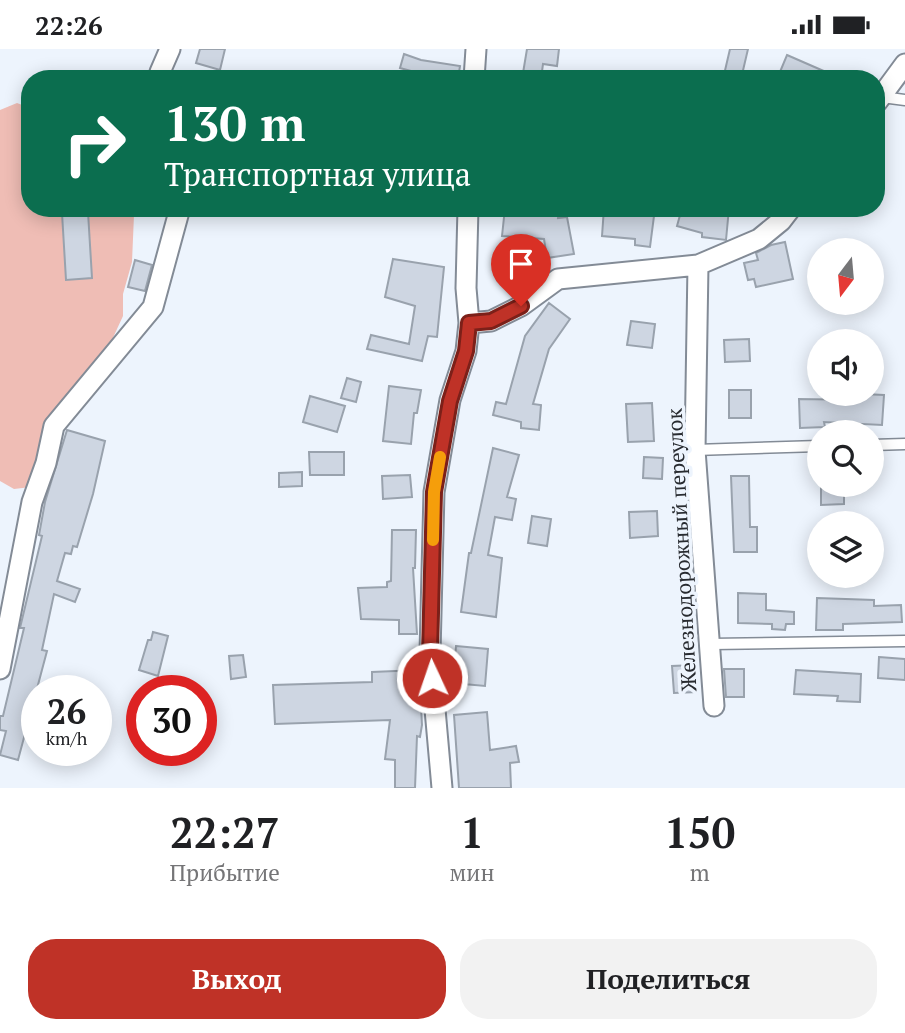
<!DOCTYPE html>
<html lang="ru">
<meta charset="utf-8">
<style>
body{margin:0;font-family:"PT Serif",serif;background:#f2f2f2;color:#202124;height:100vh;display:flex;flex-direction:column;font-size:26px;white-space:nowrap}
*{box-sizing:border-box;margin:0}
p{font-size:23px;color:#757577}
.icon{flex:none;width:38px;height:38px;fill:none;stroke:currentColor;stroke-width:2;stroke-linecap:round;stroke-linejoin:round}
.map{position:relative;height:739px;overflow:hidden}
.drawer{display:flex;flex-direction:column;background:#fff;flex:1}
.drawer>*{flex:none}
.top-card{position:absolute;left:21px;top:21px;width:864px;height:147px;border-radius:28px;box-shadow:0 4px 18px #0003;background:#0b6e4f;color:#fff;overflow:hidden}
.needle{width:46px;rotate:196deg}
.tools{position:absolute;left:807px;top:189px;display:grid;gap:14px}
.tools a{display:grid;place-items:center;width:77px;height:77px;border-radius:50%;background:#fff;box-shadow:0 4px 18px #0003;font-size:35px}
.speed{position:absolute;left:21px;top:626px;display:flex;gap:14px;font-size:35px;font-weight:700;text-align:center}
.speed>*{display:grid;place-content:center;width:91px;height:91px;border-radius:50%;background:#fff;box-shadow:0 4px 18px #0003;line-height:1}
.speed small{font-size:18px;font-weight:400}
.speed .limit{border:10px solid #d22;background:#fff;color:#111}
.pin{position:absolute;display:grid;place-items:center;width:60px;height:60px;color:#fff;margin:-72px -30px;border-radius:50% 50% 50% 0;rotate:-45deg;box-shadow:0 0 7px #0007}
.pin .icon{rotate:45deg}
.me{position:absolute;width:77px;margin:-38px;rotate:357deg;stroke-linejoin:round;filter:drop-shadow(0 0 5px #0008)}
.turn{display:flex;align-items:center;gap:24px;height:147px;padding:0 28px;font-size:32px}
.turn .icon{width:91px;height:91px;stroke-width:2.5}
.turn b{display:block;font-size:49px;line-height:60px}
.eta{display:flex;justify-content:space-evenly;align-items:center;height:119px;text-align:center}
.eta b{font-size:42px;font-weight:700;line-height:49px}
.button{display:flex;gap:14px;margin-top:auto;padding:14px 28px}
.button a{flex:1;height:80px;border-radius:28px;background:#bf3227;color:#fff;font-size:28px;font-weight:700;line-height:80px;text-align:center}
.button a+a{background:#f2f2f2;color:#202124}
.status{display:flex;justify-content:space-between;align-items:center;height:49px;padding:0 35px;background:#fff;direction:ltr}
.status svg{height:19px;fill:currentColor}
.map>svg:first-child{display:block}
</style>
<div class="status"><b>22:26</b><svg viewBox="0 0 49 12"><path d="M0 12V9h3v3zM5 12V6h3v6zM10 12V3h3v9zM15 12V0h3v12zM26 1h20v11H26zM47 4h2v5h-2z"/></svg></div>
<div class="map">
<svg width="905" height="739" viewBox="0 0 905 739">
<rect width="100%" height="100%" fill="#edf4fd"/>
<path fill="#efbdb5" d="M17,54L30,59V159H133L134,166L132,213L123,245V267L105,306L31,438L14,440L0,432V61Z"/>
<path fill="#ced6e2" stroke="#99a2ad" stroke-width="2" d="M200,0H225L220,21L196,14Z
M527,0H559L557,17L543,15L541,30H522Z
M730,0H748L741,30H723Z
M404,5L421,11L460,17L458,30H409L411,22L400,19Z
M787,6L842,30H777Z
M505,159H559L558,169L567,168L574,205L547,209L544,190L502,187Z
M604,159H651L649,166L654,167L650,198L635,196V190L602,187Z
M682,159H729L726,191L702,188V184L677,177Z
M88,163L92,229L66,231L62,164Z
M785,193L793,230L756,238L754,230L748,231L744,214L758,211L756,204L771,196Z
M393,210L444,218L437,288L428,287L422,312L367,300L371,286L409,295L415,257L385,248Z
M135,211L152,216L145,242L128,238Z
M549,254L570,270L549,300L533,355L541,356L539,381L521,379V373L493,366L496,353L506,355L525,287Z
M631,272L655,275L652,299L627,296Z
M749,290L750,312L725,313L724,291Z
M347,329L361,333L356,353L341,349Z
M389,337L421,341L417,364H414L411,395L383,392Z
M729,341H751V369H729Z
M863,345L884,346L882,376L824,373L825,378L800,379L799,350L862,351Z
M310,347L345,357L337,383L303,373Z
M652,354L654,392L628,393L626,355Z
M67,381L105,392L93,445L77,498L73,497L71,505L65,504L57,532L80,540L75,553L54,545L42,601L47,602L18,711L0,706L6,682L0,681V667H3L24,579H20L42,487L39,486L45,453Z
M493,399L519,406L507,448L516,450L512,471L495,468L488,506L502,509L496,568L461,563L469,504H471Z
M309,403H344V426H310Z
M644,408L663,409L662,430L643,429Z
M302,423V437L279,438V424Z
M410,426L412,448L383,450L382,427Z
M731,427H749L750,478H757V503H734Z
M821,436H844V455L821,456Z
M657,462L658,487L630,489L629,463Z
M532,467L551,470L547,497L528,494Z
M392,481H416L415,519H413L417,585H399V571L361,570L358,539L387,538V533L391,532Z
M738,544L766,545V561L794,563V575H786L785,581L772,580V575L738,574Z
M817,549L874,551V557L901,556L902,573L843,575V581H816Z
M153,583L168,587L158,627L139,621L148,591H151Z
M456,597L488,600L485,637L453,634Z
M243,606L246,628L231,630L229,607Z
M879,608L905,610V631L878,629Z
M695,616L697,643L674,644L672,617Z
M724,620H744V648H726Z
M419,621L422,676L420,688L417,687L415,739H395V711L385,710L390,671L275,675L273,636L372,633V623Z
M796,621L861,625L860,653L837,652L838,647L794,645Z
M487,663L490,701L516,697L519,713L510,714L511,739H459L454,666Z"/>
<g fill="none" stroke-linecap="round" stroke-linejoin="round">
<g stroke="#838b96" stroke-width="13">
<path id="lane" d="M882,48L905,51
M872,396L905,395
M695,401L819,397
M711,595L905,592"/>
</g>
<g stroke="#838b96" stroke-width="23">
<path id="street" d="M161,30L160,23L170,0
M474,30L476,0
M877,53L905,15
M698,216L695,401L714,657
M469,274L491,272L521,257L558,230L698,216L759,190L781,172L791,159
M0,620L32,453L46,414L54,377L153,258L180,159
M442,739L430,604L434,443L450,351L466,302L469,274L466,239L468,159"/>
</g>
<use href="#lane" stroke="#fff" stroke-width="10"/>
<use href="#street" stroke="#fff" stroke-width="19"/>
</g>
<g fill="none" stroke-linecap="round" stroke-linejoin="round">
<g stroke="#7c2019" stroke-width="18">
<path id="route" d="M432,629L430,604L434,443L450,352L466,302L469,274L491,272L521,257"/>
</g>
<use href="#route" stroke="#bf3227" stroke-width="12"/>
<path stroke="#f59e0b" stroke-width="12" d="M433,491L434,443L440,408"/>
</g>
<g text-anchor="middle" stroke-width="7" stroke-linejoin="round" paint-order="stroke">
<g font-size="21" fill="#282b30" stroke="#edf4fd">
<text transform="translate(682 501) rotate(-93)" y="7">Железнодорожный переулок</text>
</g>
</g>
</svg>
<div class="tools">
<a><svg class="needle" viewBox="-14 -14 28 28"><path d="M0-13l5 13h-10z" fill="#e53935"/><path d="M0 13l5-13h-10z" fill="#757577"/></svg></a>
<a><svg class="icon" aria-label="sound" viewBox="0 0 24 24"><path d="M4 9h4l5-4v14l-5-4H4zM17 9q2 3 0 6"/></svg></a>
<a><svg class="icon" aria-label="search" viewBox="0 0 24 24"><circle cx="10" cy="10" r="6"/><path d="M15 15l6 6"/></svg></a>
<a><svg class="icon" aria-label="layers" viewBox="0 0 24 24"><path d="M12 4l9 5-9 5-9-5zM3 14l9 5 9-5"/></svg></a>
</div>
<div class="speed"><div>26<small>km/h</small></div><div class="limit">30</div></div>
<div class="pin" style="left:521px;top:257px;background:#d93025"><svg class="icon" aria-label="arrive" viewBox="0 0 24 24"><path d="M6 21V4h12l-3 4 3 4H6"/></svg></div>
<svg class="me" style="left:432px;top:629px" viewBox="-20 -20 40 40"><circle r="17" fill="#bf3227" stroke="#fff" stroke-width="3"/><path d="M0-11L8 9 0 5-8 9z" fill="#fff"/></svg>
<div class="top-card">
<div class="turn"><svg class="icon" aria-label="right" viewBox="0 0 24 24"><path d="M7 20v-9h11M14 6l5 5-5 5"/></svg><div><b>130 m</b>Транспортная улица</div></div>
</div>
</div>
<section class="drawer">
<div class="eta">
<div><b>22:27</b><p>Прибытие</p></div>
<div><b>1</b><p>мин</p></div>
<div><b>150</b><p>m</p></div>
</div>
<div class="button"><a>Выход</a><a>Поделиться</a></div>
</section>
